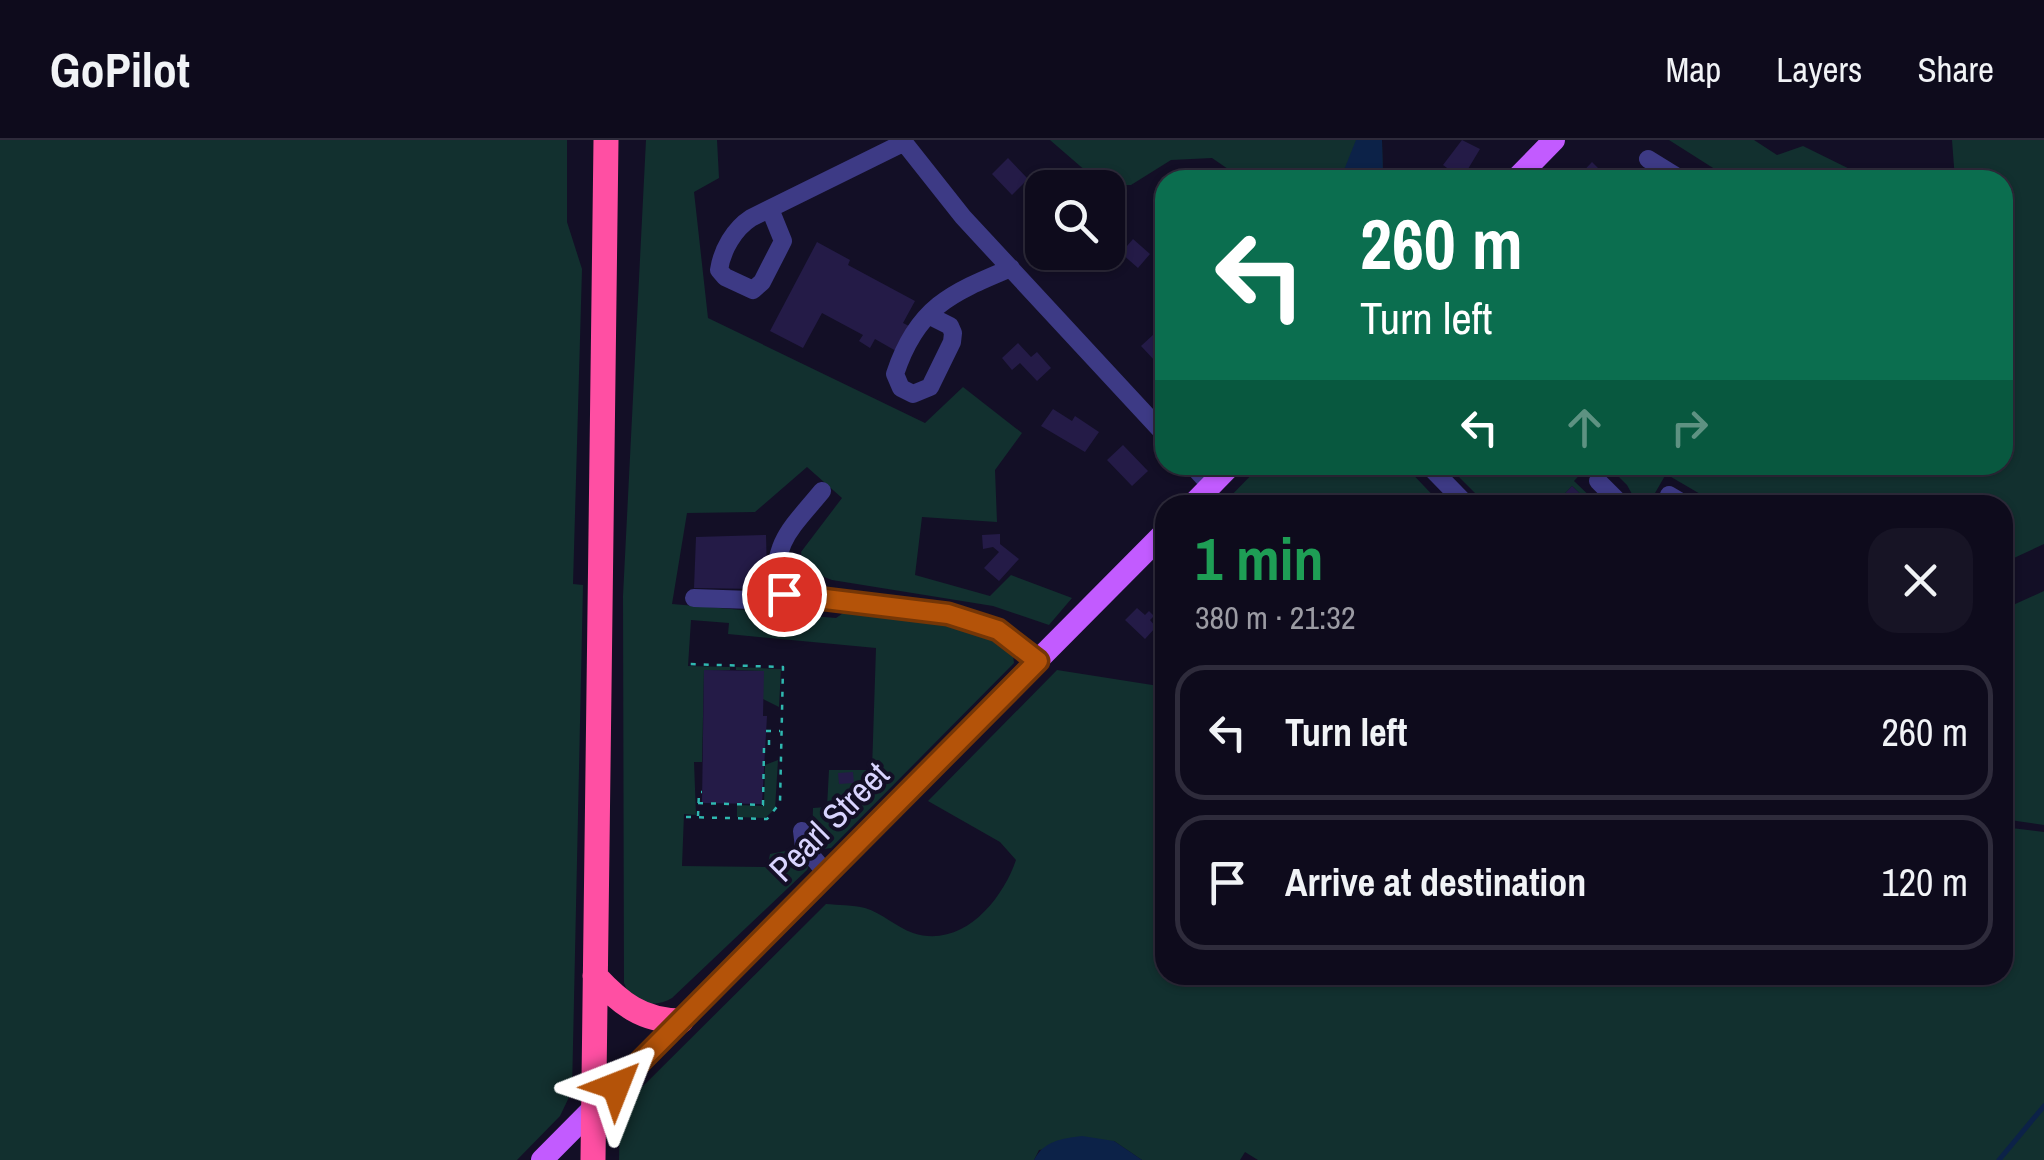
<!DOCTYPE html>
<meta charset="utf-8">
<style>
body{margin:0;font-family:"Archivo Narrow",sans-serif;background:#171425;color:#f1f3f6;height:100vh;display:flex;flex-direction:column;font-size:38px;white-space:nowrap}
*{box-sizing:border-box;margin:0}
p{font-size:32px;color:#9b9ba3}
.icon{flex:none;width:55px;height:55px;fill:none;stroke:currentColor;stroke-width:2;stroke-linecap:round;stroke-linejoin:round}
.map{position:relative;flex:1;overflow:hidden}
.side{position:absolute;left:1155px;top:355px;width:858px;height:490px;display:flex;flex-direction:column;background:#0e0b1c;border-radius:30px;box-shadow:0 2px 8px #0004,0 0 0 2px #2e2b3b}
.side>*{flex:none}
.top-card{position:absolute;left:1155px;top:30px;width:858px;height:305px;border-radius:30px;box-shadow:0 2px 8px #0004,0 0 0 2px #2e2b3b;background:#0b6e4f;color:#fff;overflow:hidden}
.buttons{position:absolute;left:1025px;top:30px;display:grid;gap:20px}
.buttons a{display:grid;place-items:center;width:100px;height:100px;border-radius:20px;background:#0e0b1c;box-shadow:0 2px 8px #0004,0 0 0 2px #2e2b3b;font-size:50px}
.pin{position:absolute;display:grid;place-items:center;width:85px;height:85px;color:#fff;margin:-42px;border:5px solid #fff;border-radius:50%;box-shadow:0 2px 10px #0007}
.me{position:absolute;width:110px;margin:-55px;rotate:45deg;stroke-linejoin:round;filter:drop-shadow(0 0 8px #0008)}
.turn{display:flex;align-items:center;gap:35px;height:210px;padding:0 40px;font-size:45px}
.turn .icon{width:130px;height:130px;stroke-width:2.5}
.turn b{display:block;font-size:70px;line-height:85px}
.lanes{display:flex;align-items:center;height:95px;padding:0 40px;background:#0003;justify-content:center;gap:50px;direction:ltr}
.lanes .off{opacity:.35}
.round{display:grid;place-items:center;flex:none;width:105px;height:105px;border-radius:30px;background:#171425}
.head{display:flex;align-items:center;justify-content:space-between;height:170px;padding:0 40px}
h1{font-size:60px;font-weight:700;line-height:75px;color:#1e9e55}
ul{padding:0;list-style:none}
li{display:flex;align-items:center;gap:30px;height:135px;margin:0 20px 15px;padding:0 20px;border:5px solid #2e2b3b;border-radius:30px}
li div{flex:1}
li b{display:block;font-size:38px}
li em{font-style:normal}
header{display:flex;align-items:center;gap:60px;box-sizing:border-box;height:140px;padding:0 50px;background:#0e0b1c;border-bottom:2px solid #2e2b3b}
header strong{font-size:48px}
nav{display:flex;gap:55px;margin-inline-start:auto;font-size:35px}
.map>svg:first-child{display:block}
</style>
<header>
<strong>GoPilot</strong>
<nav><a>Map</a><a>Layers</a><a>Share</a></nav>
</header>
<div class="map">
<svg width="2044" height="1020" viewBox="0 0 2044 1020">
<rect width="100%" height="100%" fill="#130f26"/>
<path fill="#12302f" d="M0,0H567V82L582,129L573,444L583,445L572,951L560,976L517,1020H0Z
M646,0H717L719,38L694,52L708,178L925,283L963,247L1022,293L995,330L997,382L922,377L915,435L990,456L1011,435L1072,458L1049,485L993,466L832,440L804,429L801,412L842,358L807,327L755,372L687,373L672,464L836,478L849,469C902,478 972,477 1013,515L1014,523L831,708L824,709L812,703L813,668L827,667L829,630H872L876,508L728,494L729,483L691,480L688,526L730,527V530L704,531L702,622H694L696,675L684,674L682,726L767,727L770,714L795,709L809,725L807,730L672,858C654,869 631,864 624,843L623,456Z
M1050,0H1382L1383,40H1244L1212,18L1171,20L1131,45H1102Z
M1669,0H1754L1777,15L1803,6L1872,40H1732Z
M1952,0H2044V404L2003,423L2002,365H1719L1666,334L1651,360L1658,365H1638L1627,345L1607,325H1780L1799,335L1831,325H2002V40H1955Z
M1261,325H1404L1442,365H1222Z
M1447,325H1491L1497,331L1503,325H1589L1574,341L1599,365H1592L1572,346L1554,365H1487Z
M2044,451V685L2003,679L2002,470Z
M736,527L781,529L779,567L763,559V531L736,530Z
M1057,530L1165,547V835H2002L2003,687L2044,692V1020H1258L1245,1012L1240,1020H1142L1114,1001L1039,1010L1034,1020H619L620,978L626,963L826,764C838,765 853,765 865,768C882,773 896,787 913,793C962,809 1002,761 1016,720L1000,702L928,661Z
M778,620L775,669L765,678L737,677V665L764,666L765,625Z"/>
<path fill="#0c2248" d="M1356,0H1382L1383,40H1340Z
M1082,996L1114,1001L1142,1020H1034C1045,1000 1061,999 1082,996Z"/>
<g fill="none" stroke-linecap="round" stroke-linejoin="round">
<path stroke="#0c2248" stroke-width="5" d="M1999,1020L2044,966"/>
</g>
<path fill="#241b47" d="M1462,0L1480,9L1462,39L1443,25Z
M1008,18L1028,39L1012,55L992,34Z
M1592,22L1610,40L1577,38Z
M1133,99L1150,114L1138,128L1121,113Z
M817,102L850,120L848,125L915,161L903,183L909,186L896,211L875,199L870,208L859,201L863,195L822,173L803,208L770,191Z
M1154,194L1165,205V225L1159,219L1156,222L1141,206Z
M1018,203L1031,217L1037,212L1051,228L1037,241L1020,223L1012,230L1002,218Z
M1053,269L1072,281L1075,276L1099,292L1085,312L1041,286Z
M1123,305L1148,331L1132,346L1107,320Z
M1572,346L1592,365H1554Z
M1000,394V404L1019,419L999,441L984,428L999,412L993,407L983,409L982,395Z
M766,395L767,433H756V449L694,448L696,397Z
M1137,468L1145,475L1149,471L1154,476L1150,480L1156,487L1145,499L1125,480Z
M704,530L764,531L763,576H767L762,664L702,663Z
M853,632L854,643L839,644L838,633Z"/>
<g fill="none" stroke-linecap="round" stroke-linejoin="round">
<path stroke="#2fb8b0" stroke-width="2.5" stroke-dasharray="5 8" stroke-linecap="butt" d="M766,591H780
M698,663L763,665L764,608H769V591
M698,676L699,652H702
M686,677L767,679L780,663L783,527L689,524"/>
<path stroke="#3d3a85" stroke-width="18" d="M902,0L963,77L1165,295
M1648,19L1682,40
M770,69L783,101L762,142L753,150L725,137L719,130C722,110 734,89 751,78L903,3
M928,175L950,186L953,193L952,202L930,247L913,254L901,248L895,234C917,167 951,153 1011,128
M1192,325L1211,346
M1428,325L1467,365
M1598,341L1622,365
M1669,355L1686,365
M775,454C774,400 789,391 822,351
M694,458L751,460L784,454L948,475L998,490L1038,521
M802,691L804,707L827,734"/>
<path stroke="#c25bff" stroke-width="22" d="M1515,40L1554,0
M1192,365L1231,325
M542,1020L1165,392"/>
<path stroke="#ff4fa3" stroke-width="25" d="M595,836C620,863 642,881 681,881
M593,1020L606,0"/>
</g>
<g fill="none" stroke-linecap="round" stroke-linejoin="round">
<g stroke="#753606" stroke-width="25">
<path id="route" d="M616,946L1038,521L998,490L948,474L784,454"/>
</g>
<use href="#route" stroke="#b45309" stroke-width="18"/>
</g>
<g text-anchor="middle" stroke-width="8" stroke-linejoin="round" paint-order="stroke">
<g font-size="35" fill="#d9d4ff" stroke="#130f26">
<text transform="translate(829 682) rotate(-45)" y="12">Pearl Street</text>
</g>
</g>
</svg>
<div class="buttons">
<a><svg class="icon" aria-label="search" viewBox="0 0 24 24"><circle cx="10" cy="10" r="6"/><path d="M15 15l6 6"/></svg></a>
</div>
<div class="pin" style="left:784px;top:454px;background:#d93025"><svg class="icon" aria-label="arrive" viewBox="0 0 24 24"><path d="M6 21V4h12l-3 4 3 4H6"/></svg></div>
<svg class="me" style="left:616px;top:946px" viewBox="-20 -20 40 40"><path d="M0-17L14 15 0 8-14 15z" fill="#b45309" stroke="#fff" stroke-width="4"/></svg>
<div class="top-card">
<div class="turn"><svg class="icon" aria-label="left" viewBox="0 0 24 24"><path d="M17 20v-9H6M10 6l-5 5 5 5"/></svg><div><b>260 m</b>Turn left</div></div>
<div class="lanes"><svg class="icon" aria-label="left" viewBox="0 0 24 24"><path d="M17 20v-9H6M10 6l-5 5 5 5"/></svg><svg class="icon off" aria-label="ahead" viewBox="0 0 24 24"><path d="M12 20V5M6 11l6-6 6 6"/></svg><svg class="icon off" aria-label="right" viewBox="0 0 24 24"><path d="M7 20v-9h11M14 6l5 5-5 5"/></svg></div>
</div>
<section class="side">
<div class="head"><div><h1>1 min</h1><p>380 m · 21:32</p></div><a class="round"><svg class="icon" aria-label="close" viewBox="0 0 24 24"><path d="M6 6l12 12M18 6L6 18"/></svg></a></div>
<ul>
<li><svg class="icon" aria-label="left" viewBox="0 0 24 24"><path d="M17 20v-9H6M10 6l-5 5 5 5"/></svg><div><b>Turn left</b></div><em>260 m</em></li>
<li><svg class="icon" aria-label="arrive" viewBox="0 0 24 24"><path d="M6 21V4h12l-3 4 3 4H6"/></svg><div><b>Arrive at destination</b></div><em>120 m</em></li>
</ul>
</section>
</div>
